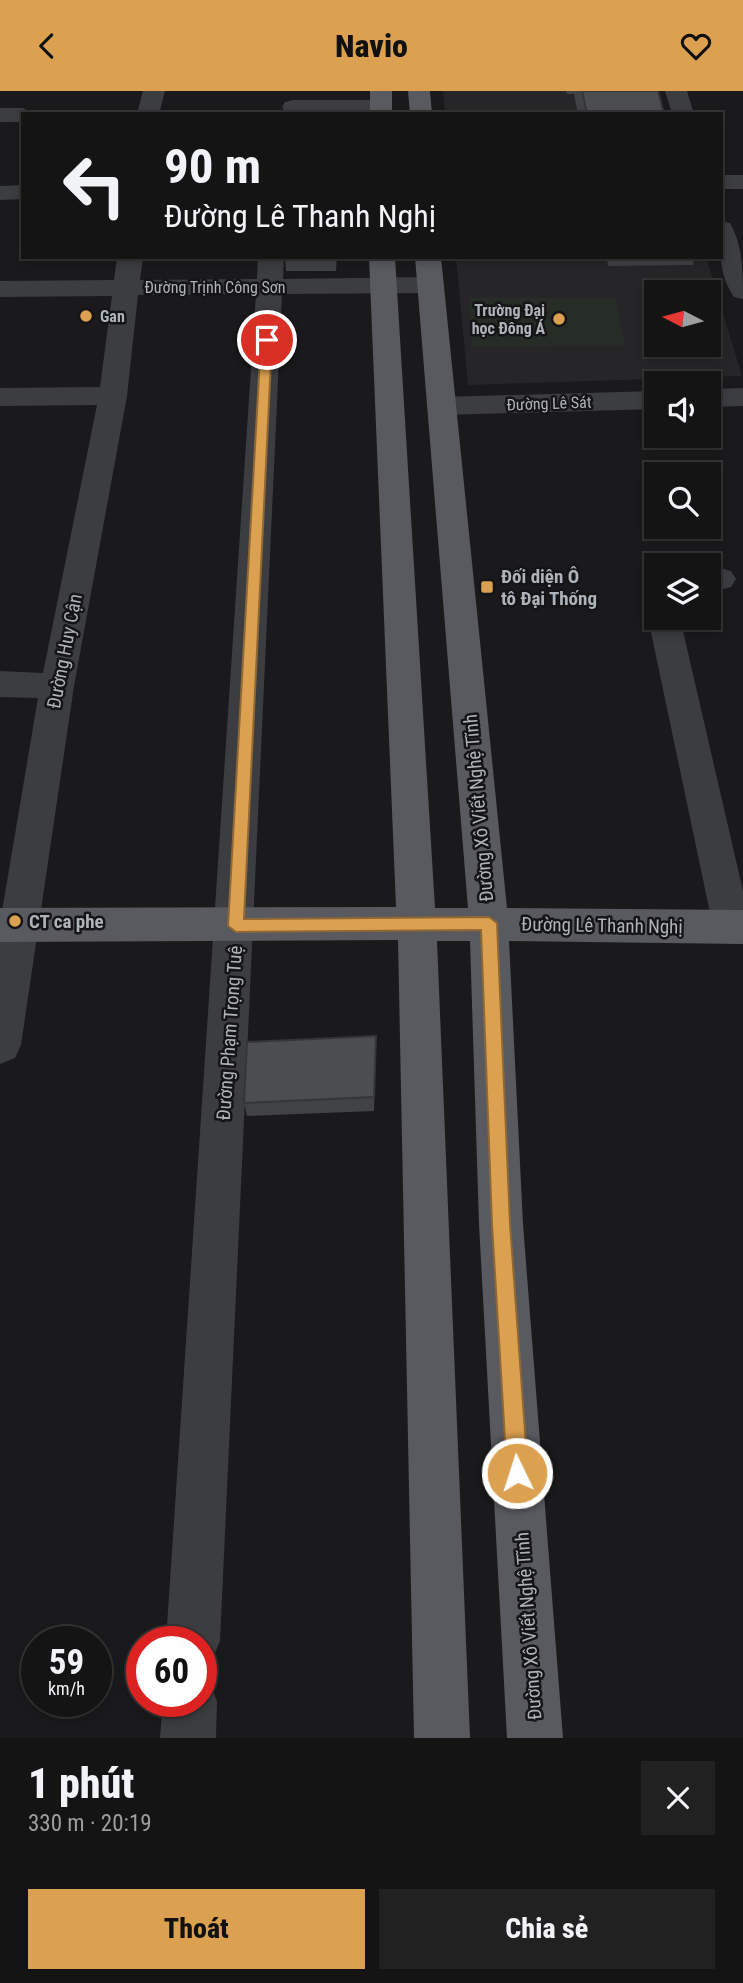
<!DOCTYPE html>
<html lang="vi">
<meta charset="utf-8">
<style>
body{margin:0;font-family:"Roboto Condensed",sans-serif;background:#212122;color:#f1f3f6;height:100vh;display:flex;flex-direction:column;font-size:26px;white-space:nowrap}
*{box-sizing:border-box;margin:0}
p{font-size:23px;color:#9d9ea0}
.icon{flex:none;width:38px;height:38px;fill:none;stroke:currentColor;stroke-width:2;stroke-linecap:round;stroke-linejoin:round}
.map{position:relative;height:1647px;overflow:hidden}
.drawer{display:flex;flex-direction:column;background:#141415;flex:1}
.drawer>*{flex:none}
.top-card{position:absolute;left:21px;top:21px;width:702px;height:147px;border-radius:0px;box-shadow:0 4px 10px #0003,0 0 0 2px #333334;background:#141415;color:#f1f3f6;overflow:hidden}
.needle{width:46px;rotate:276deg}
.fabs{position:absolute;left:644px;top:189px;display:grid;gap:14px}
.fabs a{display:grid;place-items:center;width:77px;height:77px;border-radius:0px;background:#141415;box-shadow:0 4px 10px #0003,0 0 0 2px #333334;font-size:35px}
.speed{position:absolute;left:21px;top:1535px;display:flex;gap:14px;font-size:35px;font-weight:700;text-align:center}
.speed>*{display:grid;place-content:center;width:91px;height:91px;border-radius:50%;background:#141415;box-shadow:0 4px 10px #0003,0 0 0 2px #333334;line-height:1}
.speed small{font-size:18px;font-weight:400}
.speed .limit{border:10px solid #d22;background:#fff;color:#111}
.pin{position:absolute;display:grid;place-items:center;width:60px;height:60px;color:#fff;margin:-30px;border:4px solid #fff;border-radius:50%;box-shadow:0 2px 7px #0007}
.me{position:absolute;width:77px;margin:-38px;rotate:356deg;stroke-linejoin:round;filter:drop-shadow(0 0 5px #0008)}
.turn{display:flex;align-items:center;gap:24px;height:147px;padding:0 28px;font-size:32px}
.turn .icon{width:91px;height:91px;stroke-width:2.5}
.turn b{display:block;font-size:49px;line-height:60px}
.round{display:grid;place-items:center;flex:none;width:74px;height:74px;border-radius:0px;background:#212122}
.headline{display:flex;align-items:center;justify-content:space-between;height:119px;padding:0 28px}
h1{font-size:42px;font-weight:800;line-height:52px}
.cta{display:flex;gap:14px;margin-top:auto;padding:14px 28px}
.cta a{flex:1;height:80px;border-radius:0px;background:#dca051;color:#111;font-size:28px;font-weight:800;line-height:80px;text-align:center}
.cta a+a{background:#212122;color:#f1f3f6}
header{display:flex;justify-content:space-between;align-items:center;height:91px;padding:0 28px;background:#dca051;color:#111;font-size:32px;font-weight:800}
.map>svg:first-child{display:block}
</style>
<header><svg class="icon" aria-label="back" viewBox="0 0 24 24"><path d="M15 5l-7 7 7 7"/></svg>Navio<svg class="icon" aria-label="heart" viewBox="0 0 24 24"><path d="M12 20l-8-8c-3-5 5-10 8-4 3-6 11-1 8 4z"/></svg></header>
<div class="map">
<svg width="743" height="1647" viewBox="0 0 743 1647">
<rect width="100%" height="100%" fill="#1a1a1c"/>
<path fill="#262629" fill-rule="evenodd" d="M443,0H656L663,23H445Z
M456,166H706L742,285L468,294ZM656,201H709V254H656Z"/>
<path fill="#262d27" d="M469,207H615L625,254L473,255Z"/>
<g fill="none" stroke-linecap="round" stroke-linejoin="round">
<path fill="#3b3d40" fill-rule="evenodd" d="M143,0H165L159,23H137Z
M665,0H687L694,23H672Z
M293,9H381L392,16L381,23L285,21L282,16L285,11Z
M0,17H23L33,23H23V31H0Z
M721,84H743V98H721Z
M23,94V108L0,109V95Z
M721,130L730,132C743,155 743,181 743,208L734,206C717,181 721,158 721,130Z
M117,166H143L140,189L257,188L258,166H284L283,188L430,186L439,189L443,194L439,199L430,202L282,203L220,1550L212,1569L201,1573V1550H166L256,203L138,204L127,305L74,595L21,954L15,967L0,973V832L38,607L0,606V580L43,582L97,314L0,315V297L100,296L112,205L0,206V190L114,189Z
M743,297V315L709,316V298Z
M656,300V318L442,324L432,321L428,315L432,309L442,306Z
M720,477L731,480L736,488L731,496L709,502V480Z
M656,518V527H680L743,800V849L732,853L718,848L713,836L648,527Z
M201,1588L209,1591L217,1610L216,1647H160L163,1610H201Z"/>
<path fill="#585a5f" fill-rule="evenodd" d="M370,0H392V23H370Z
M408,0H430L432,23H410Z
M369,166H395L435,817H468L415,166H441L507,817L743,819V853L509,850L523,1133L563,1647H507L479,1133L470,850H437L470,1647H414L398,849L0,851V817L396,816Z"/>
</g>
<path fill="#414246" d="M566,0H658L664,23H578L574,3H567Z
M285,166H337L336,180H286Z
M607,166H694L693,174L608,175Z
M376,960L374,1020L247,1025L244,1012Z"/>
<path fill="#4c4d51" stroke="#353639" stroke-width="2" d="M582,0H658L664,23H587Z
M376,945L374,1006L244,1012L247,951Z"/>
<path fill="#dca051" stroke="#8f6835" stroke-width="2" d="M267,246L272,249L244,828L489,826L497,832L510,1133L528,1382L525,1389L517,1392L510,1389L507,1382L492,1133L481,839L236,841L228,835L261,249Z"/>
<g fill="#dca051" stroke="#151517" stroke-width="2.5">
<circle cx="86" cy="225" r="7"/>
<circle cx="559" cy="228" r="7"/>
<rect x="480" y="489" width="14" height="14" rx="3.5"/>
<circle cx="15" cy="830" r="7"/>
</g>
<g text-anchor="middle" stroke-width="5" stroke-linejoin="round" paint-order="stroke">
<g font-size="16" fill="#aeb3ba" stroke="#151517">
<text x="215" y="202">Đường Trịnh Công Sơn</text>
<text transform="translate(549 312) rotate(-2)" y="6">Đường Lê Sát</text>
</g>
<g font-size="16" font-weight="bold" fill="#aeb3ba" stroke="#151517" text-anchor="end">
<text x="545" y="225">Trường Đại<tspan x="545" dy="18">học Đông Á</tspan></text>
<text x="100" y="231" text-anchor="start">Gan</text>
</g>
<g font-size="19" font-weight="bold" fill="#aeb3ba" stroke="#151517" text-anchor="start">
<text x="501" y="492">Đối diện Ô<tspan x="501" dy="22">tô Đại Thống</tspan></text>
<text x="29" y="837">CT ca phe</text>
</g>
<g font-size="19" fill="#aeb3ba" stroke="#151517">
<text transform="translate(64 560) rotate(-79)" y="7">Đường Huy Cận</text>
<text transform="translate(478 717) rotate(-95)" y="7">Đường Xô Viết Nghệ Tĩnh</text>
<text transform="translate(602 834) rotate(1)" y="7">Đường Lê Thanh Nghị</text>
<text transform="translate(229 942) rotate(-86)" y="7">Đường Phạm Trọng Tuệ</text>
<text transform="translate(528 1535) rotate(-94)" y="7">Đường Xô Viết Nghệ Tĩnh</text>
</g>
</g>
</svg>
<div class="fabs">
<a><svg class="needle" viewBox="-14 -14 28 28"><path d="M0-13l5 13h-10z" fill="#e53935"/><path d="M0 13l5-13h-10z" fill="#9d9ea0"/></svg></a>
<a><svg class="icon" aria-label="sound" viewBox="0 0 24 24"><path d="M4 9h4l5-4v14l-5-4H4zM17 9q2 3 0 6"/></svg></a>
<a><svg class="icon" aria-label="search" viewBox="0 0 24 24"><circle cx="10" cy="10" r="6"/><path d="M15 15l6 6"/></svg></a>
<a><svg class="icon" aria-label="layers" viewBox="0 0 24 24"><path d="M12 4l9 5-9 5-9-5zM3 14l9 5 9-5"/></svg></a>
</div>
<div class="speed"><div>59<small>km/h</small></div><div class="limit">60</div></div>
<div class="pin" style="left:267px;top:249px;background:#d93025"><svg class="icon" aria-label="arrive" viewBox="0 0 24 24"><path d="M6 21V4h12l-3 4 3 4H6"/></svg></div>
<svg class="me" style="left:517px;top:1382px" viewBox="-20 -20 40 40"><circle r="17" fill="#dca051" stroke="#fff" stroke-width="3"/><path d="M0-11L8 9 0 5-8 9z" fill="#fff"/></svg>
<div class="top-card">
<div class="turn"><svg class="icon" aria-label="left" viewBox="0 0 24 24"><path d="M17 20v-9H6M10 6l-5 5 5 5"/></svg><div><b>90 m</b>Đường Lê Thanh Nghị</div></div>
</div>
</div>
<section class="drawer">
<div class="headline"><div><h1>1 phút</h1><p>330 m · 20:19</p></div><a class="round"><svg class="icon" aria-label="close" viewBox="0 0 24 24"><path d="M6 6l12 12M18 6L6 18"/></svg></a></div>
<div class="cta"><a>Thoát</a><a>Chia sẻ</a></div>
</section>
